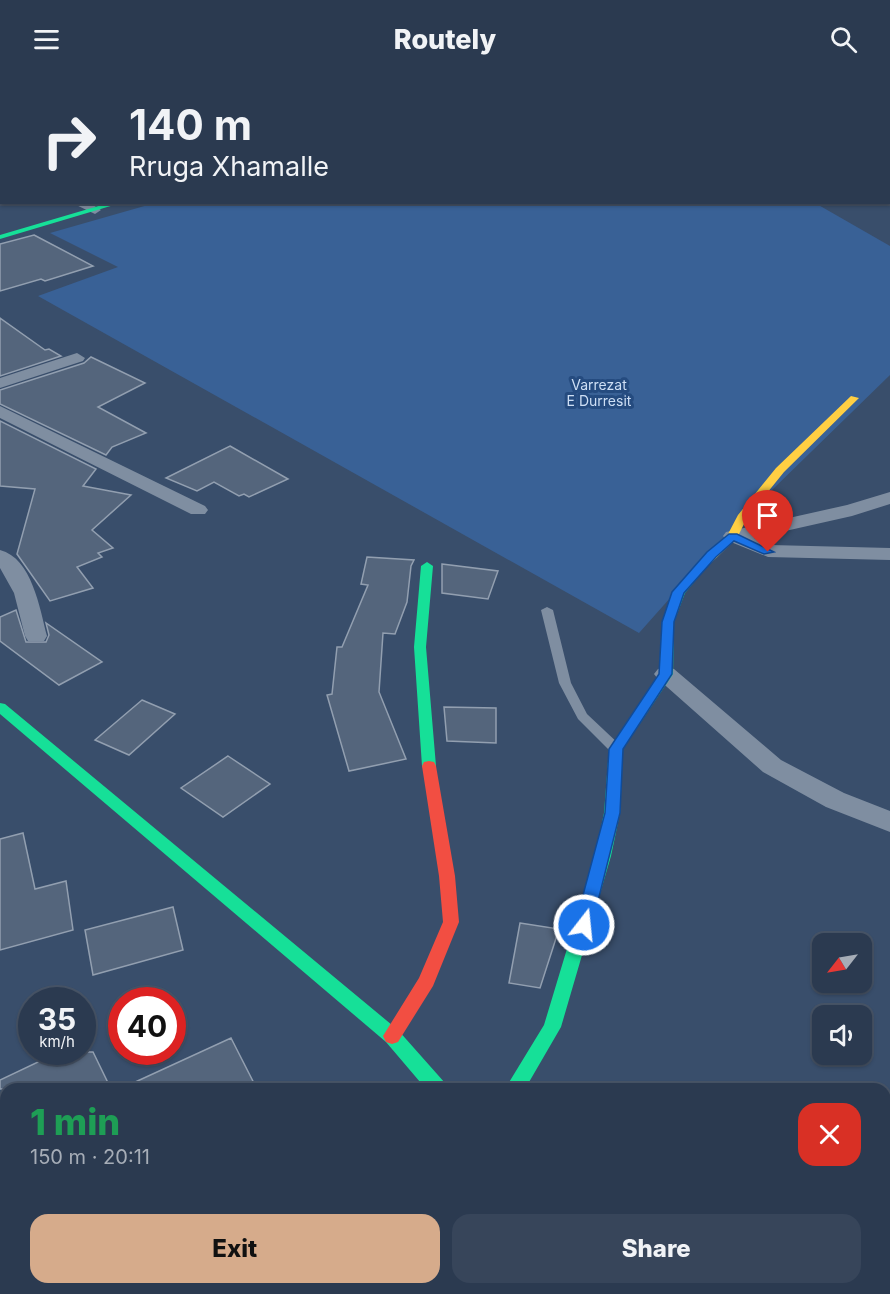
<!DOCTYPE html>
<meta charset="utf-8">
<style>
body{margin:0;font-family:Inter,sans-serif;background:#37455a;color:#f1f3f6;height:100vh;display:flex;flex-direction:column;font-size:22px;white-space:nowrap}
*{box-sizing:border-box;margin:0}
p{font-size:20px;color:#a6adb7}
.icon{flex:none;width:33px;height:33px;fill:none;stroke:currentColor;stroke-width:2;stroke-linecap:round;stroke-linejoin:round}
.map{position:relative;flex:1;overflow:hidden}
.sheet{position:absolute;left:0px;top:1005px;width:891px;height:212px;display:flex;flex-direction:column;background:#2b3a50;border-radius:18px 18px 0 0;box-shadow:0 2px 4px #0004,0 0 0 2px #475467}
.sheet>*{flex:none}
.top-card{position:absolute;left:0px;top:0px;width:891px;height:126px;box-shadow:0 2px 4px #0004,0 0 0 2px #475467;background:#2b3a50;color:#f1f3f6;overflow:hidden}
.needle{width:39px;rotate:239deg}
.controls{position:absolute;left:812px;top:855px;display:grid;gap:12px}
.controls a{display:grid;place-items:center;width:60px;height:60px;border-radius:12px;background:#2b3a50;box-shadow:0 2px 4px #0004,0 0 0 2px #475467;font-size:30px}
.speed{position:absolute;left:18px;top:909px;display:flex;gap:12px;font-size:30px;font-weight:700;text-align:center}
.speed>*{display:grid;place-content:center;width:78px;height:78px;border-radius:50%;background:#2b3a50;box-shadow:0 2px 4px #0004,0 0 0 2px #475467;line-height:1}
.speed small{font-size:15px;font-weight:400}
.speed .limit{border:9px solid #d22;background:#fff;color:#111}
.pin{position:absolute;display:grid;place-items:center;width:51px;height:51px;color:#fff;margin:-62px -26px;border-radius:50% 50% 50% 0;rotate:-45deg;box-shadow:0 0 6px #0007}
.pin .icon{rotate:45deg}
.me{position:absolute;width:66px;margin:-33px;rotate:16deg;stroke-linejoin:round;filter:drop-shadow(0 0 4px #0008)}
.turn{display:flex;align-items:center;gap:21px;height:126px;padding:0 30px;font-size:27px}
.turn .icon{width:78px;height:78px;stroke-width:2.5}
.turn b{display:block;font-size:42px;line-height:51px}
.round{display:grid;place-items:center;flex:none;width:63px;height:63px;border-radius:18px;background:#37455a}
.overview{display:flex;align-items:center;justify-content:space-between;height:102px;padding:0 30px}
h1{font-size:36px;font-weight:800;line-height:45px;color:#1e9e55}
.button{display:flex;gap:12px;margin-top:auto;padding:12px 30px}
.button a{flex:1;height:69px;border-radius:18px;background:#d6ab8b;color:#111;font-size:24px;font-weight:800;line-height:69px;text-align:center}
.button a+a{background:#37455a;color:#f1f3f6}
header{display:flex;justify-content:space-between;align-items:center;height:78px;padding:0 30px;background:#2b3a50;font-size:27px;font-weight:800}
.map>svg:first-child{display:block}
</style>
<header><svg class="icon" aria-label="menu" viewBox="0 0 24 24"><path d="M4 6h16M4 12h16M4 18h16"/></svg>Routely<svg class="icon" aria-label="search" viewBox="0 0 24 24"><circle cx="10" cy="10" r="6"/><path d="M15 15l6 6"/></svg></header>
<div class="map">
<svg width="890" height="1216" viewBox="0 0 890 1216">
<rect width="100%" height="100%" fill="#394e6b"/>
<path fill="#396196" d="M673,124L681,128L701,124L815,125L890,168V297L727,456L639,555L38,218L118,189L50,155L155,125Z"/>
<path fill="#54657c" stroke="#929fb0" stroke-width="1.5" d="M34,157L93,188L45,203L41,201L0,213V166Z
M0,240L45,272L49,271L61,278L0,298Z
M91,279L145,305L98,329L146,355L112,369L106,377L0,326V312L84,285Z
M0,343L96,391L83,408L131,417L92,452L113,470L98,475L102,479L77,489L93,510L50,523L17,476L35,411L0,408Z
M230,368L288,401L249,419L244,416L239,418L214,404L197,413L166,400Z
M367,479L414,482L411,488L407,524L395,556L383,555L379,614L406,681L349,693L327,617L332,616L337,569H342L368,507L361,506Z
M442,486L498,493L488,521L442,515Z
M16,532L26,564H46L49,557L46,545L102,584L59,607L0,563V539Z
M142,622L175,636L129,677L95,662Z
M444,629L496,630V665L447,663Z
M228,678L270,706L223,739L181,710Z
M23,755L35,811L66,803L73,852L0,872V761Z
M173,829L183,872L93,897L85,852Z
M520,845L559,851L540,910L509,905Z
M231,960L257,1011H120Z
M59,974H93L111,1011H0V1002Z"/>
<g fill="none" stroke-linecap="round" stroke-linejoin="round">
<path fill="#7f8ea1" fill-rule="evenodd" d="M364,0H368V2H364Z
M547,529L553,532L571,605L587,636L621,668L622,671L621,674H611L578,641L559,605L541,532Z"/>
<path fill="#7f8ea1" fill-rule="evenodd" d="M97,0H114L115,2H98Z
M165,0H182L183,2H166Z
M215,0H229L214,2Z
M607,0H621L622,2H608Z
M816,0H832L815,2Z
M0,1L2,2V8L0,7Z
M0,31H2V37H0Z
M0,92H2V99H0Z
M70,124H88L101,132L95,136Z
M77,275L85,280L83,283L0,310V300Z
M0,328L205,428L208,432L205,436H191L0,340Z
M890,414V426L852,438L754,460L771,467L890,470V482L768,479L726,462L723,458L726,454L847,427Z
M0,472C32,480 40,531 47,558L44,563H28L25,558L14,515L0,490Z
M666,589L674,591L781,682L844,715L890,733V754L826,729L763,694L658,601L654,596L658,591Z
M0,1039L6,1041V1073L0,1071Z"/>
<path fill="#16e098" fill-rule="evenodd" d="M632,0H642L628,2Z
M112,124H124L0,161V157Z
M704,481L710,485L685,515L674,544L673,596L623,671L620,735L611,778L561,949L525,1011H505L544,947L595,778L604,735L609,671L659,596L662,544L673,514L700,482Z
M427,484L433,488L426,569L436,688L434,692H424L422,688L414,569L421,488Z
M0,625L5,626L398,952L445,1005L448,1011H426L386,964L0,636Z"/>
<path fill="#ffcf43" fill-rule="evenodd" d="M851,318L859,320L784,394L747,440L737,460L708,488H700L698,485L700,482L728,456L738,437L776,390Z"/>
<path fill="#f24e42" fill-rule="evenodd" d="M429,683L434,684L436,688L455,798L459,844L433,908L398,964L392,966L386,964L383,958L419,900L443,844L439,798L422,688L424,684Z"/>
</g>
<path fill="#1a73e8" stroke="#114b97" stroke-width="1.5" d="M729,456H737L774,474L764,476L734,463L716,479L684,515L674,544L672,596L623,671L620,735L592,847L589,852H578L575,847L605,735L609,671L659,596L662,544L672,514L707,474Z"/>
<g text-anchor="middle" stroke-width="6" stroke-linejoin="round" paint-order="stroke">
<g font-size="14" fill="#cedff5" stroke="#254b7f">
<text x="599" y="312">Varrezat<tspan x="599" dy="16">E Durresit</tspan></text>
</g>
</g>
</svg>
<div class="controls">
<a><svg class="needle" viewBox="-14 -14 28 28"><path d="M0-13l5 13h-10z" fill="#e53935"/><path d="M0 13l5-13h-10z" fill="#a6adb7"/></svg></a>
<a><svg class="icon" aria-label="sound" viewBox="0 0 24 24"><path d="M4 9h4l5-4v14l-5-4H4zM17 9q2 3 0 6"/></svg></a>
</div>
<div class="speed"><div>35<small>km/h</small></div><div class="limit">40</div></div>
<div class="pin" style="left:768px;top:474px;background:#d93025"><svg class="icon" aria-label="arrive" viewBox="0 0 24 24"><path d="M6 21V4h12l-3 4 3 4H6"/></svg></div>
<svg class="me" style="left:584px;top:847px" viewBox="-20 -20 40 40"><circle r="17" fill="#1a73e8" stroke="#fff" stroke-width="3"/><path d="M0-11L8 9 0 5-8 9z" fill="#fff"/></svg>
<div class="top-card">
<div class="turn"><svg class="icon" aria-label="right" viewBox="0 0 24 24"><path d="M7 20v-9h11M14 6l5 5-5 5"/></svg><div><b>140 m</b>Rruga Xhamalle</div></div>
</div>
<section class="sheet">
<div class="overview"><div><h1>1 min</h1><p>150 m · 20:11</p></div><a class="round" style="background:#d93025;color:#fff"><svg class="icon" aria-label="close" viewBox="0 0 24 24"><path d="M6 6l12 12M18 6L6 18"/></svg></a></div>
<div class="button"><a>Exit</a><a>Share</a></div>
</section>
</div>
